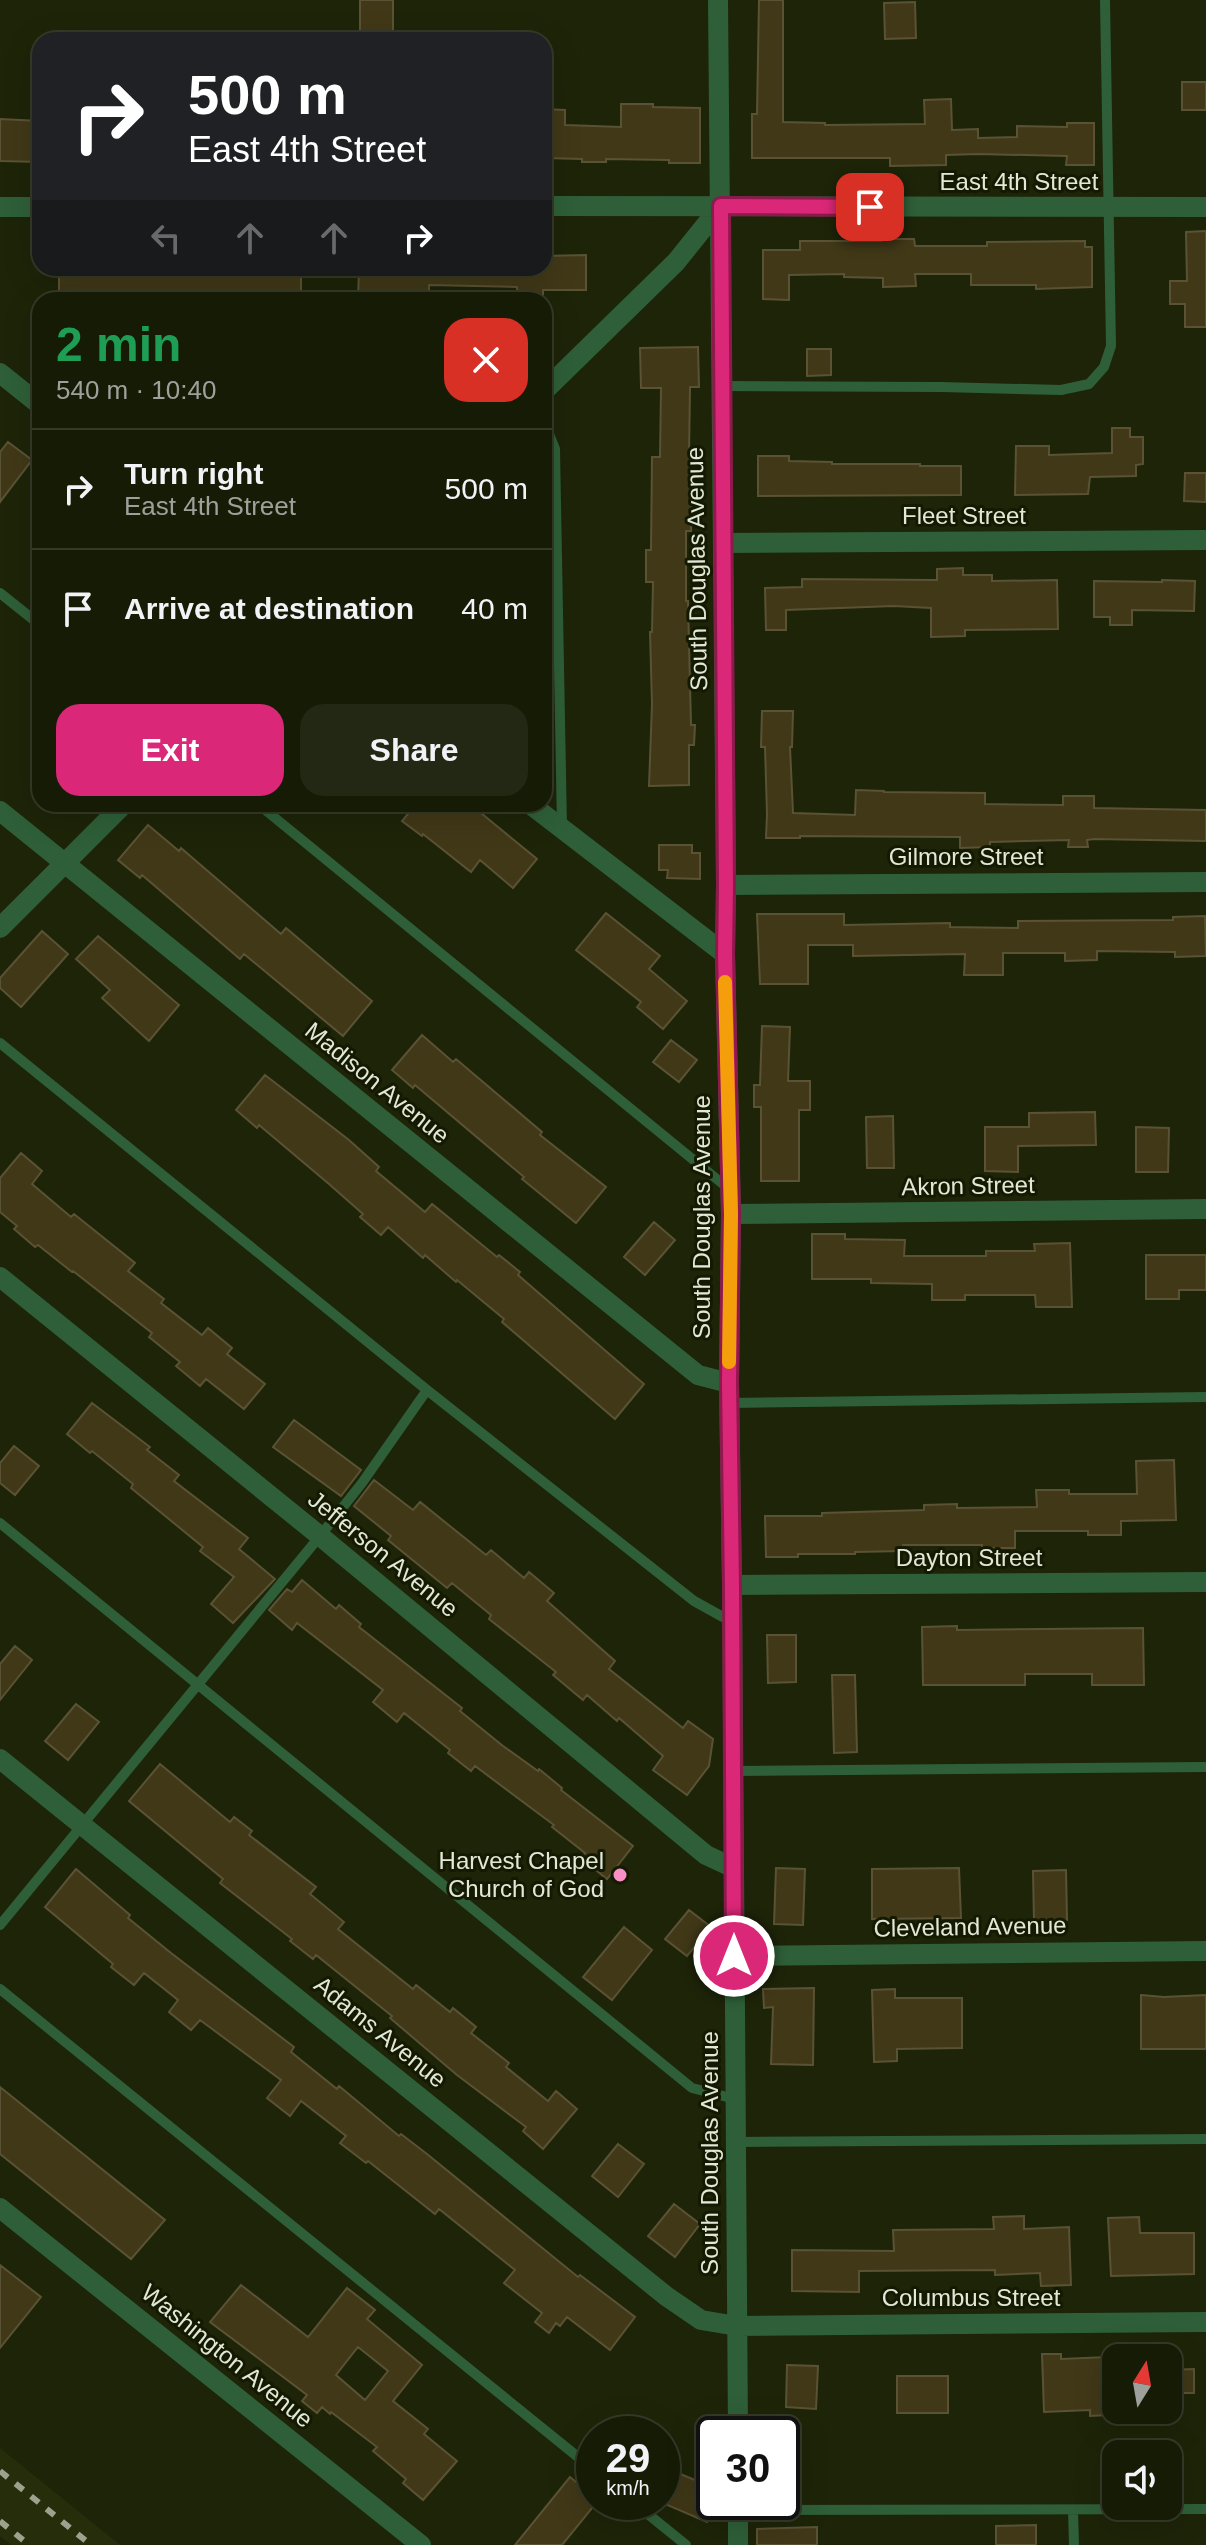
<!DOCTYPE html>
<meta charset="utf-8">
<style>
body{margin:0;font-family:Arial,sans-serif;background:#232814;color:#f1f3f6;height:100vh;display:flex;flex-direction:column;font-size:30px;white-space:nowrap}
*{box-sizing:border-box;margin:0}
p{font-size:26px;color:#9ea19b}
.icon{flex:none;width:44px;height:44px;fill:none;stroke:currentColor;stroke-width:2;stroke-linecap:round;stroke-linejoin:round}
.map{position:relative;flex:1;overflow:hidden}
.drawer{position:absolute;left:32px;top:292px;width:520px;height:520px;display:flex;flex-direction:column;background:#161b06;border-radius:24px;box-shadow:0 8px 32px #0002,0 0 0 2px #353928}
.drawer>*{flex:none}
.top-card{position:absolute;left:32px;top:32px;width:520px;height:244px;border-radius:24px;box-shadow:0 8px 32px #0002,0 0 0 2px #353928;background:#202124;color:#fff;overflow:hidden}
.needle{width:52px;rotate:11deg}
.tools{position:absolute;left:1102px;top:2344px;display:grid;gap:16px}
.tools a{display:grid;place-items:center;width:80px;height:80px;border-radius:16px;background:#161b06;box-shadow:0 8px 32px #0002,0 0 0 2px #353928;font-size:40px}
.speed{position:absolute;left:576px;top:2416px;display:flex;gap:16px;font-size:40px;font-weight:700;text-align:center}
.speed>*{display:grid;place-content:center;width:104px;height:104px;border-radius:50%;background:#161b06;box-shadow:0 8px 32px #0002,0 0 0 2px #353928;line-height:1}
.speed small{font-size:20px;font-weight:400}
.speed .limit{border:4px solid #111;border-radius:12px;background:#fff;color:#111}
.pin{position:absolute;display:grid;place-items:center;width:68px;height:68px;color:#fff;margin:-34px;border-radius:16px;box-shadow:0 4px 12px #0006}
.me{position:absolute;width:88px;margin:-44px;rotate:0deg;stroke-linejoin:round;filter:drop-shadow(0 0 6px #0008)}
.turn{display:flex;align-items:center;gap:28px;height:168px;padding:0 24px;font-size:36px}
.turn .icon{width:104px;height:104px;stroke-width:2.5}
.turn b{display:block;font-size:56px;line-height:68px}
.lanes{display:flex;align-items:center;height:76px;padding:0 24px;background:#0003;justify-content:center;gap:40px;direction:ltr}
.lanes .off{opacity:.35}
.round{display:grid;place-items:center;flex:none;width:84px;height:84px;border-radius:24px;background:#232814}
.head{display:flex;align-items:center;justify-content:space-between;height:136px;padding:0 24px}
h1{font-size:48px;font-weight:800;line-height:60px;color:#1e9e55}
.button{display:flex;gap:16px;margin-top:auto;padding:16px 24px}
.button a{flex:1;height:92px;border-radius:24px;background:#db2777;color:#fff;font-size:32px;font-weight:800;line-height:92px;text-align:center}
.button a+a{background:#232814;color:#f1f3f6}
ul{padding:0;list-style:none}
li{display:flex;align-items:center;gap:24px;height:120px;padding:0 24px;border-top:2px solid #353928}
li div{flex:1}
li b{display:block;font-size:30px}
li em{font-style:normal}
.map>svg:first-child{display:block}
</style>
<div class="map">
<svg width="1206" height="2545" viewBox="0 0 1206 2545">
<rect width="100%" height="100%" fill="#1d2408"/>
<path fill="#252d0a" d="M0,2448L120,2545H11L0,2536Z"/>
<path fill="#403817" stroke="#5a5234" stroke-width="2" fill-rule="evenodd" d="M360,0H393V37H360Z
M759,0H783V122L825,123V125L925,124L924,100L951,99L952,130L978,129V138L1017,137V126L1067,127V123H1094V165H1066L1067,156L978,154L946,155V165L890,166V158H752V114H757Z
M915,2L916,38L885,39L884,3Z
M1182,82H1206V110H1182Z
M621,104H653V107L700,108V163H669V160L606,159V162H582V159L544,158V109L565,110V125L621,127Z
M0,119L40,121V162L0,161Z
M1206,231V327H1185V304H1170V281H1187L1186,232Z
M882,239H914L915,246H987V242L1085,241V247H1092V287L1036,289V285H971V274H915L916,286L883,287V278L844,277V274L789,275V300L763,299V250H800V241H882Z
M586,255V290H543V300H518L517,287L429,285V300H358L359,268H544V256Z
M59,268H301V300L59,298Z
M698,347L699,387H690L689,456H692V488L691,531H686V601H688L691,725H695L694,745H689V785L649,786L652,704L650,632H652L653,582H646V550H651L652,457H660L661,388H641L640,348Z
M807,349H831V375L807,376Z
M1112,428H1130V437H1143V464L1136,465V476L1090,477L1088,494L1015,495L1016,446H1049V455L1112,453Z
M8,442L32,460L0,502V452Z
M758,456H789V461L832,462V464H920V466H961V495L758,496Z
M1185,473H1206V502L1184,501Z
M963,568V575H992V581L1057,580L1058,629L965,630V636L931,637V608L894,606L786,610V630H766L765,588L802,587V579L937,580V569Z
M1162,580L1195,581L1194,611L1132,610V625H1110V617H1094V581L1162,582Z
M762,711H793L792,747H790L793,813L855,815L856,790L884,791V792L985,793V804L1063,805V796H1094V808L1206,810V841L1094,839L1087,840L1088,847H1068L1069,840L990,842V847L960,848V837L800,836V838H766L767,814L765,747H761Z
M416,804H470L537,859L513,888L480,860L471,872L423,834L422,836L402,821Z
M148,825L179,851L181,848L281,934L286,928L372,1001L343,1036L244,954L240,959L142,875L140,878L118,860Z
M659,845H692V853H700V879L667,878L668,870H659Z
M606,913L660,956L649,969L687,1001L663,1029L637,1007L641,1002L576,950Z
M757,914H844V925L950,923V927L1018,928V921L1173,920V917L1205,916L1206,956L1175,957V952L1097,951V960L1065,961V953H1003V975H964L965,954L853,956V945H808V984H760Z
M42,931L68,954L21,1007L0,988V978Z
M98,936L179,1005L149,1041L102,998L110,990L76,959Z
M762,1026L790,1027L788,1081H810V1110H799V1181H761V1107H754V1085H760Z
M422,1035L453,1062L456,1059L542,1132L540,1135L606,1187L576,1223L522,1179L524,1177L415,1085L413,1088L392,1070Z
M671,1040L697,1060L679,1082L653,1062Z
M265,1075L349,1140L379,1167L376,1171L425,1212L432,1204L497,1257L499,1255L520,1272L518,1275L644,1384L615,1419L502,1322L504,1319L457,1280L456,1282L425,1255L423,1258L388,1227L381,1235L360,1217L363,1214L329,1184L259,1125L257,1128L236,1110Z
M1095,1112L1096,1145L1018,1146V1172L985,1171V1127H1029V1113Z
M893,1116L894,1168H867L866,1117Z
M1136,1127L1169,1128L1168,1172H1136Z
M21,1153L42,1171L32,1184L71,1217L74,1214L135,1263L128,1271L164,1299L161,1303L202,1335L208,1328L232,1348L227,1354L265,1384L244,1409L206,1379L200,1386L176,1366L180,1362L149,1337L152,1333L73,1271L72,1272L38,1245L35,1247L14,1229L17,1226L0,1212V1178Z
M654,1222L675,1240L645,1275L624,1257Z
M812,1234H845V1239L905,1240L904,1256H986V1251H1035L1034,1244L1070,1243L1072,1307H1036L1035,1295H965V1300H932V1284L871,1283V1279H812Z
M1146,1255H1206V1290H1179V1299H1146Z
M92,1403L150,1447L147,1450L179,1475L174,1481L248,1538L239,1549L275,1579L233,1623L211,1604L234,1577L200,1551L203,1547L131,1488L133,1484L92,1451L90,1453L67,1434Z
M294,1420L361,1470L341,1496L273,1447Z
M14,1446L39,1466L15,1495L0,1483V1463Z
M1174,1460L1176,1520L1121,1521V1535H1088V1531H1015V1548H982V1545H903V1551L855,1552V1554H798V1557H766L765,1516H822V1513L924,1510V1505L957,1504V1508L1037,1507L1036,1490H1069V1494H1137L1136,1461Z
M374,1480L413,1510L420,1502L486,1555L491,1550L524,1578L529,1572L554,1593L547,1601L615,1661L609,1669L683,1728L688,1721L713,1739L709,1766L687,1795L653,1770L663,1756L619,1718L617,1721L587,1695L583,1700L553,1675L556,1672L489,1619L491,1615L452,1583L447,1588L388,1540L391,1536L354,1506Z
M302,1580L336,1609L339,1605L361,1624L359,1627L462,1708L460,1711L503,1746L538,1771L539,1769L562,1788L561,1790L633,1846L607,1879L581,1858L585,1853L552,1827L554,1825L475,1766L471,1771L448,1753L450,1750L404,1713L397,1722L373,1702L383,1690L297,1623L292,1630L269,1610L287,1589L292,1592Z
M957,1626V1630L1143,1628L1144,1685H1092V1674H1025V1685H923L922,1627Z
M767,1635H796V1682L768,1683Z
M15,1646L32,1660L0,1700V1664Z
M832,1675H855L857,1752L834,1753Z
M76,1704L99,1722L68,1760L45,1741Z
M160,1764L230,1822L234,1817L252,1831L249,1835L316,1887L310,1894L344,1922L338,1929L413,1989L416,1985L450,2012L453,2008L476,2027L471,2033L509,2063L506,2067L548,2101L556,2091L577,2109L543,2149L523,2131L526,2127L457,2075L390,2018L392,2016L316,1955L313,1959L290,1941L292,1939L220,1883L223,1879L129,1801Z
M776,1868L805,1869L803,1925L774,1924Z
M959,1868L961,1918L872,1919V1869Z
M76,1869L130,1915L128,1918L171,1953L294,2047L291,2052L337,2089L339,2086L399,2136L401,2134L427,2154L578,2277L580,2275L635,2317L610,2350L567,2317L560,2326L556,2323L549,2333L535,2322L542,2313L504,2283L515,2270L439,2209L435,2214L368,2161L366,2163L340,2143L346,2136L301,2101L290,2116L267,2098L281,2080L200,2020L191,2030L169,2012L178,2000L144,1973L134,1985L111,1967L113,1964L45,1907Z
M1066,1870L1067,1920L1034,1921L1033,1871Z
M689,1910L711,1927L687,1956L665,1939Z
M624,1927L652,1950L612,2000L583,1977Z
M814,1988L813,2065L771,2064L773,2007L764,2008L763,1989Z
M895,1989V1998H962V2048L897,2049V2061L874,2062L872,1990Z
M1141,1995L1164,1997L1206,1995V2049H1141Z
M0,2087L165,2220L131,2259L0,2154Z
M618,2144L644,2164L618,2197L592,2176Z
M674,2204L700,2224L675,2257L648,2236Z
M1024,2216V2229L1069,2227L1071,2285L1041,2286L1040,2273L995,2275V2270L859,2271V2292L792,2291V2250L894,2251L893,2230L994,2229L993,2217Z
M1139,2217L1140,2233H1194V2274L1111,2276L1108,2218Z
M0,2265L41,2297L0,2348Z
M241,2285L308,2337L347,2288L375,2310L367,2319L422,2365L393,2401L428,2429L424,2434L457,2461L423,2500L403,2483L406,2479L373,2451L377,2447L331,2412L330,2414L322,2407L317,2413L302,2401L307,2395L210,2322ZM358,2347L388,2371L365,2400L336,2375Z
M1042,2354H1061V2359L1107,2357L1108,2415L1090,2416V2410L1044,2412Z
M787,2365L818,2366L816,2409L786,2407Z
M1194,2369V2393H1168V2370Z
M897,2376H948V2413H897Z
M678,2473L714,2488V2507L707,2522L665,2504Z
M570,2477L594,2497V2502H597L562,2545H515Z
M1036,2525V2545H996V2526Z
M817,2527V2545H757V2529Z"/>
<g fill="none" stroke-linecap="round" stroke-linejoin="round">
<path stroke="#2e5f38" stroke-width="10" d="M721,386L941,387L1061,390L1089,384L1104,367L1111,346L1105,0
M544,422L555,449L562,828
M0,593L40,625
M258,804L729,1189
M0,1043L427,1390L694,1601L732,1622
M729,1403L1206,1397
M0,1523L692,2088L735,2099
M733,1771L1206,1767
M0,1925L320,1536L362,1483L427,1390
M0,1989L594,2470
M736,2142L1206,2139
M633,2502L686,2545
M738,2510L1206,2509
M1073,2510L1074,2545"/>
<path stroke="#2e5f38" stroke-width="20" d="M718,0L726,885L725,954L731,1214L729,1383L732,1585L738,2434
M544,206L1206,207
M0,207H40
M0,373L40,405
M544,391L676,262L721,206
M723,543L1206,540
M530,804L725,954
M0,811L698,1375L729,1383
M726,885L1206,882
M0,928L124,804
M731,1214L1206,1209
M0,1277L320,1536L706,1855L734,1868
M732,1585L1206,1582
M0,1759L666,2296L701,2320L737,2326L1206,2322
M734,1956L1206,1951
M0,2208L421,2545
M738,2545V2502"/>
<path stroke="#9ca28d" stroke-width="6" stroke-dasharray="10 10" stroke-linecap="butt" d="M0,2471L91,2545
M0,2521L29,2545"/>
</g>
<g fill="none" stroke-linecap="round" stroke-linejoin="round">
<g stroke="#8e194d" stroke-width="20">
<path id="route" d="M734,1956L732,1585L729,1383L731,1214L725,954L726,885L721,206L870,207"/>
</g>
<use href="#route" stroke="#db2777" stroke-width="14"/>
<path stroke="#f59e0b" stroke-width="14" d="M725,982L731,1214L729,1362"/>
</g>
<circle fill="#fa8fc7" stroke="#141a01" stroke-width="3" cx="620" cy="1875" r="8"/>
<g text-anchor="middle" stroke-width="6" stroke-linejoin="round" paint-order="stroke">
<g font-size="24" fill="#e2e8d7" stroke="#141a01">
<text x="1019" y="190">East 4th Street</text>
<text x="964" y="524">Fleet Street</text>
<text transform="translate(697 569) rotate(-91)" y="8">South Douglas Avenue</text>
<text x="966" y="865">Gilmore Street</text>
<text transform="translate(377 1083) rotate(39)" y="8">Madison Avenue</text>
<text transform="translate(968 1186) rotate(-1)" y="8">Akron Street</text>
<text transform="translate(702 1217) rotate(-90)" y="8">South Douglas Avenue</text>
<text transform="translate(383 1554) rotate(39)" y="8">Jefferson Avenue</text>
<text x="969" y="1566">Dayton Street</text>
<text transform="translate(970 1927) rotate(-1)" y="8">Cleveland Avenue</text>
<text transform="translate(380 2032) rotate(39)" y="8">Adams Avenue</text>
<text transform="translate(710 2153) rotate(-90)" y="8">South Douglas Avenue</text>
<text x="971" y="2306">Columbus Street</text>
<text transform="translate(227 2356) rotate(39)" y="8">Washington Avenue</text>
</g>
<g font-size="24" fill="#e2e8d7" stroke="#141a01" text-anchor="end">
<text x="604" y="1869">Harvest Chapel<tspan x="604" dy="28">Church of God</tspan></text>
</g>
</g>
</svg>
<div class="tools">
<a><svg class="needle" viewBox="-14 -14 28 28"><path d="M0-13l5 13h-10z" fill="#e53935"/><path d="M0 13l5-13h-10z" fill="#9ea19b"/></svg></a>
<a><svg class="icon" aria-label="sound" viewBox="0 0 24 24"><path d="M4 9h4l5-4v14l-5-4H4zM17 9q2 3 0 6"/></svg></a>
</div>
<div class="speed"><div>29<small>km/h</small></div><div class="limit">30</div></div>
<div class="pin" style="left:870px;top:207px;background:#d93025"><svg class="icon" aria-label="arrive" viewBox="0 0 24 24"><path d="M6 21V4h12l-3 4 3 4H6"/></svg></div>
<svg class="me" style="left:734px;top:1956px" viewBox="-20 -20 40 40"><circle r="17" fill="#db2777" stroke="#fff" stroke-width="3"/><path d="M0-11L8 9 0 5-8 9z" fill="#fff"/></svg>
<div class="top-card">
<div class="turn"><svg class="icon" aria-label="right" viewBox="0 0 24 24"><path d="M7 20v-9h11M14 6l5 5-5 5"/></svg><div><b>500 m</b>East 4th Street</div></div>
<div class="lanes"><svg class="icon off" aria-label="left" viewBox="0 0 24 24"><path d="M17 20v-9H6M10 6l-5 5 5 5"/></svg><svg class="icon off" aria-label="ahead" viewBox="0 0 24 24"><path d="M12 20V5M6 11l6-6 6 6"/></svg><svg class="icon off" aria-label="ahead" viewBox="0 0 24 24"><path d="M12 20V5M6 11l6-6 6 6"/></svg><svg class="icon" aria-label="right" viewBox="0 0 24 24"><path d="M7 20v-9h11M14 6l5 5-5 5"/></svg></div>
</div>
<section class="drawer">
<div class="head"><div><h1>2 min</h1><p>540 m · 10:40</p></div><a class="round" style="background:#d93025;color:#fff"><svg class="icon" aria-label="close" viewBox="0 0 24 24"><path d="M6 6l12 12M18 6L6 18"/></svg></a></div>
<ul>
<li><svg class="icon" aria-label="right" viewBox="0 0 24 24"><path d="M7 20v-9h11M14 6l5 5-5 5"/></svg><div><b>Turn right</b><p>East 4th Street</p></div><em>500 m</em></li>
<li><svg class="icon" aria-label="arrive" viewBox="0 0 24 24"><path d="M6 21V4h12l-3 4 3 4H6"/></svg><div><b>Arrive at destination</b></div><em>40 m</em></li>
</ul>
<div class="button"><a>Exit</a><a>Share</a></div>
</section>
</div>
